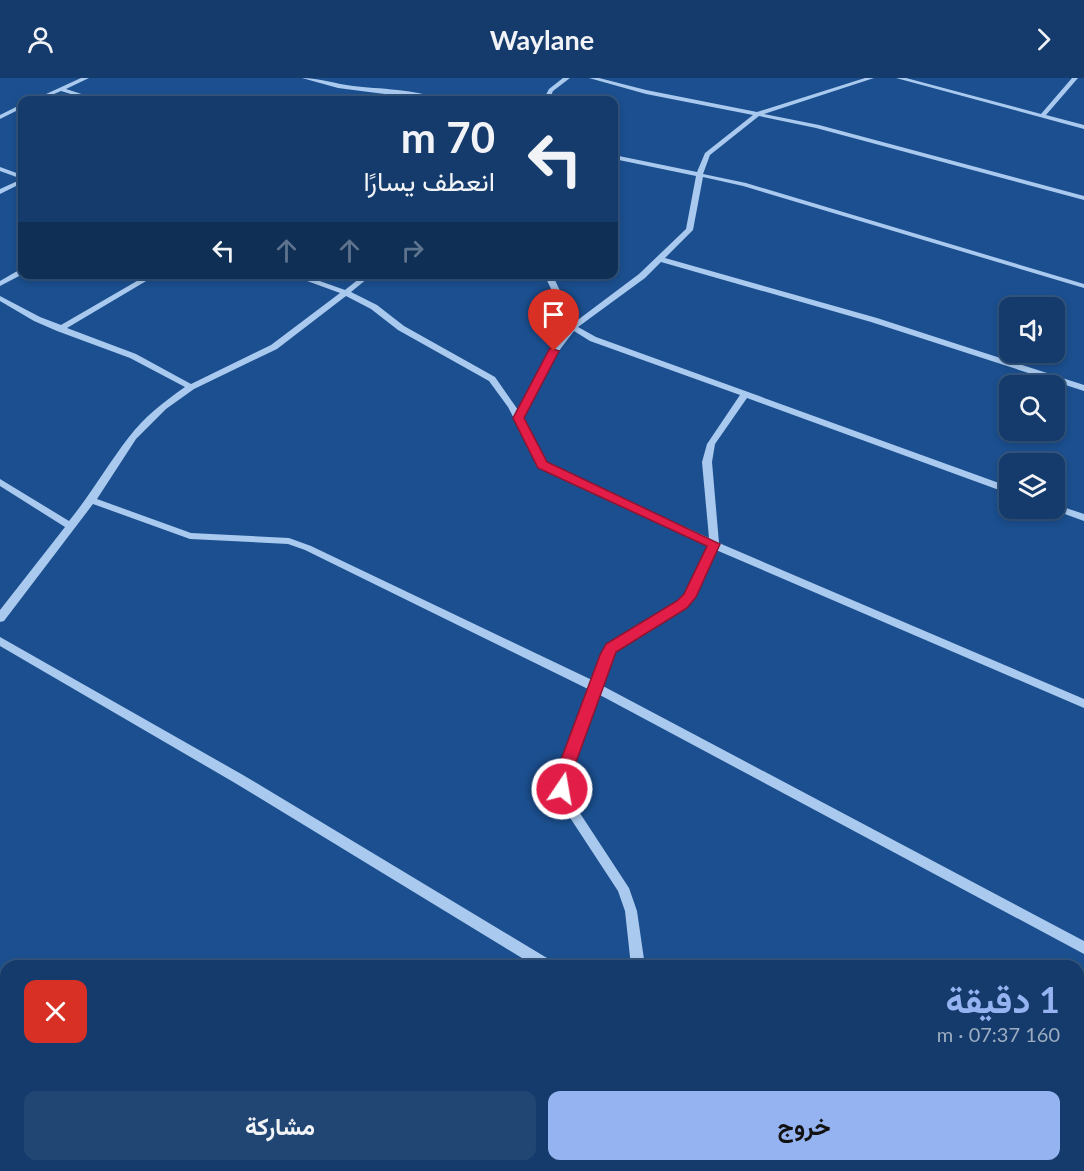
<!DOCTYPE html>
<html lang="ar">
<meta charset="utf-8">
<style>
body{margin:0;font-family:Lato,Vazirmatn,sans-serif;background:#214673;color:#f1f3f6;direction:rtl;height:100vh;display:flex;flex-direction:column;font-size:22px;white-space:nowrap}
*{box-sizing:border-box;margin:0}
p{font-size:20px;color:#9dadc1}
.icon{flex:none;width:33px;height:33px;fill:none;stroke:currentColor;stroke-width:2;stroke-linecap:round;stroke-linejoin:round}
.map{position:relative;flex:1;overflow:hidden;direction:ltr}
.side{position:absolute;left:0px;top:882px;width:1084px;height:212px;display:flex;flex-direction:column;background:#143b6b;border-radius:18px 18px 0 0;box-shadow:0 3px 9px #0003,0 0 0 2px #33557e;direction:rtl}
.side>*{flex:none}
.hud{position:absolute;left:18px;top:18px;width:600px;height:183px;border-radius:12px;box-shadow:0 3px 9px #0003,0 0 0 2px #33557e;direction:rtl;background:#143b6b;color:#f1f3f6;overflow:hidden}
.fabs{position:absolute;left:999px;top:219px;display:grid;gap:12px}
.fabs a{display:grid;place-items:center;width:66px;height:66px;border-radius:12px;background:#143b6b;box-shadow:0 3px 9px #0003,0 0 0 2px #33557e;font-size:30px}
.pin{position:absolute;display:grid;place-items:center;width:51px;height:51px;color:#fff;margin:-62px -26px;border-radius:50% 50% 50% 0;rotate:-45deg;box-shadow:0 0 6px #0007}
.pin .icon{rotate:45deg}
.me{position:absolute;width:66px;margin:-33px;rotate:12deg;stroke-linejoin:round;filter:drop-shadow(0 0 4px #0008)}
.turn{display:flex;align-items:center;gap:21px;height:126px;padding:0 24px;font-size:27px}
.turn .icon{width:78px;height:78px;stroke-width:2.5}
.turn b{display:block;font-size:42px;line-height:51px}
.lanes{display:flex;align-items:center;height:57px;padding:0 24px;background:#0003;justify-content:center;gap:30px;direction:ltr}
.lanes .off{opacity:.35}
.round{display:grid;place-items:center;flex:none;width:63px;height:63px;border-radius:12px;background:#214673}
.head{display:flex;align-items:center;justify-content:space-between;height:102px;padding:0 24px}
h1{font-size:36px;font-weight:700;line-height:45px;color:#95b2f1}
.action{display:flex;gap:12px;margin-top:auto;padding:12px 24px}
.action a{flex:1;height:69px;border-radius:12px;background:#95b2f1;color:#111;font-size:24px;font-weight:700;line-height:69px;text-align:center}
.action a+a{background:#214673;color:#f1f3f6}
header{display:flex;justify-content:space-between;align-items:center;height:78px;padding:0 24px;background:#143b6b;font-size:27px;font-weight:700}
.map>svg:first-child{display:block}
</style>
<header><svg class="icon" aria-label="forward" viewBox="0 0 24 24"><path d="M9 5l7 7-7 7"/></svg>Waylane<svg class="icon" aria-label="person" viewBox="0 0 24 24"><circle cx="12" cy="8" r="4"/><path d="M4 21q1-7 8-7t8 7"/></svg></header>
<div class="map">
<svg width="1084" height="1093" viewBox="0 0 1084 1093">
<rect width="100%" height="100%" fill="#1b4f8f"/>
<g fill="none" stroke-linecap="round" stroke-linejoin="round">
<path fill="#a9c9ee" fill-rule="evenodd" d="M81,0H89L66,11L97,21L98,22H90L61,13L40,22H33Z
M302,0C319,0 336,6 353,8C377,11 419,11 440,22H431L338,10Z
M563,0H570L553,13L549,22H543L549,11Z
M589,0H599L646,12L757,34L865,0H874L764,36L819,47L1084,118V122L816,50L759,38L710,77L703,96L746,105L1084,206V210L743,108L703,99L693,152L665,180L877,240L1084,307V313L871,244L661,184L645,200L578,249L596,259L1010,409V416L747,320L715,366L712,384L719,465L1084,621V630L716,472L693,522L678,535L615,573L610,581L601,607L1084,863V876L598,616L570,695L568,711L572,723L629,810L637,833L645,888H631L625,833L618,813L563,729L556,711L558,695L588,611L305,472L288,466L190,461L93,426L4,543L0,544V532L65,449L0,408V401L69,443C91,416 108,386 129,359C144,339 165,323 185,309L130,280L57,253L34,243L0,223V218L40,239L61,247L149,196H158L67,250L136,276L191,306L271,267L340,215L288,196H300L345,212L365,196H373L351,214L377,227L404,248L495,299L518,332L550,273L569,249L544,196H552L575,244L639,196L686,151L696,98L614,81V77L697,94L705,75L753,37L646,16ZM346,218L371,231L398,252L489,303L508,329L539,389L708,468L685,517L670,529L607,567L600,580L592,602L311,468L289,460L191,455L97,421L136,361L166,331L194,311L277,271ZM574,253L590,263L740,317L707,366L702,384L709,460L546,385L522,340L558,274Z
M896,0H906L1041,36L1072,0H1078L1046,37L1084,47V51Z
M22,26V30L0,41V37Z
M0,89L22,97V105L0,116V111L22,101L0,93Z
M19,192H22L23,196L0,208V203Z
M1054,426L1084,436V443L1051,431L1054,430Z
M0,559L243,697L552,883L554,888H535L235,705L0,568Z
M0,929L6,932V948L0,945Z
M118,1088H135L132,1093H115Z
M164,1088H183L186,1093H167Z
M617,1088H633L631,1093H615Z
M863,1088H885L888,1093H866Z"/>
</g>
<path fill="#e11d48" stroke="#92132f" stroke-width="1.5" d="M550,270L559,273L524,340L547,384L720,466L696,519L687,530L616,574L572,695L570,711L562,718L555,711L556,695L600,577L606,566L677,523L684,516L707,468L538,390L513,340Z"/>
</svg>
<div class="fabs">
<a><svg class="icon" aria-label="sound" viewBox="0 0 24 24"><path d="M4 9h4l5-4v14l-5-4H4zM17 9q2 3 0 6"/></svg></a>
<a><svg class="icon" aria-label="search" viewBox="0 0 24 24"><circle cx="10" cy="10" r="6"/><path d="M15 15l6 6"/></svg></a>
<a><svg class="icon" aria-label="layers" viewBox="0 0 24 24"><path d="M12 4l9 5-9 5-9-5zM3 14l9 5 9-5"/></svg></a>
</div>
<div class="pin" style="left:554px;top:273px;background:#d93025"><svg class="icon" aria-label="arrive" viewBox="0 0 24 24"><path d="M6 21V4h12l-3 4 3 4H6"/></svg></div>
<svg class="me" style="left:562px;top:711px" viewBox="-20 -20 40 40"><circle r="17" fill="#e11d48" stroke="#fff" stroke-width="3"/><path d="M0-11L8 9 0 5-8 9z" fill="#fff"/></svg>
<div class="hud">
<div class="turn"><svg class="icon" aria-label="left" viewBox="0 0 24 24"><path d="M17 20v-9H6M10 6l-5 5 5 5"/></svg><div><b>70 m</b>انعطف يسارًا</div></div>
<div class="lanes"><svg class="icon" aria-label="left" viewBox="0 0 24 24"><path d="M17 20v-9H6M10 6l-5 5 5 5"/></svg><svg class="icon off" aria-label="ahead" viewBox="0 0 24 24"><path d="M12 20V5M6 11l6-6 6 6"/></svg><svg class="icon off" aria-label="ahead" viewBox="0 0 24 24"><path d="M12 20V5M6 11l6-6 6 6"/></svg><svg class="icon off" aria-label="right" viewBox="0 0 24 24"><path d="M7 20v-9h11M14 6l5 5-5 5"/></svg></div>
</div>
<section class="side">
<div class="head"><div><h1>1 دقيقة</h1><p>160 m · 07:37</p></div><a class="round" style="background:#d93025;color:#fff"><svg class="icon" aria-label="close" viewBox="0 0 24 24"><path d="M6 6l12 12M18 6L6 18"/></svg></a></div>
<div class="action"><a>خروج</a><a>مشاركة</a></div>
</section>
</div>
